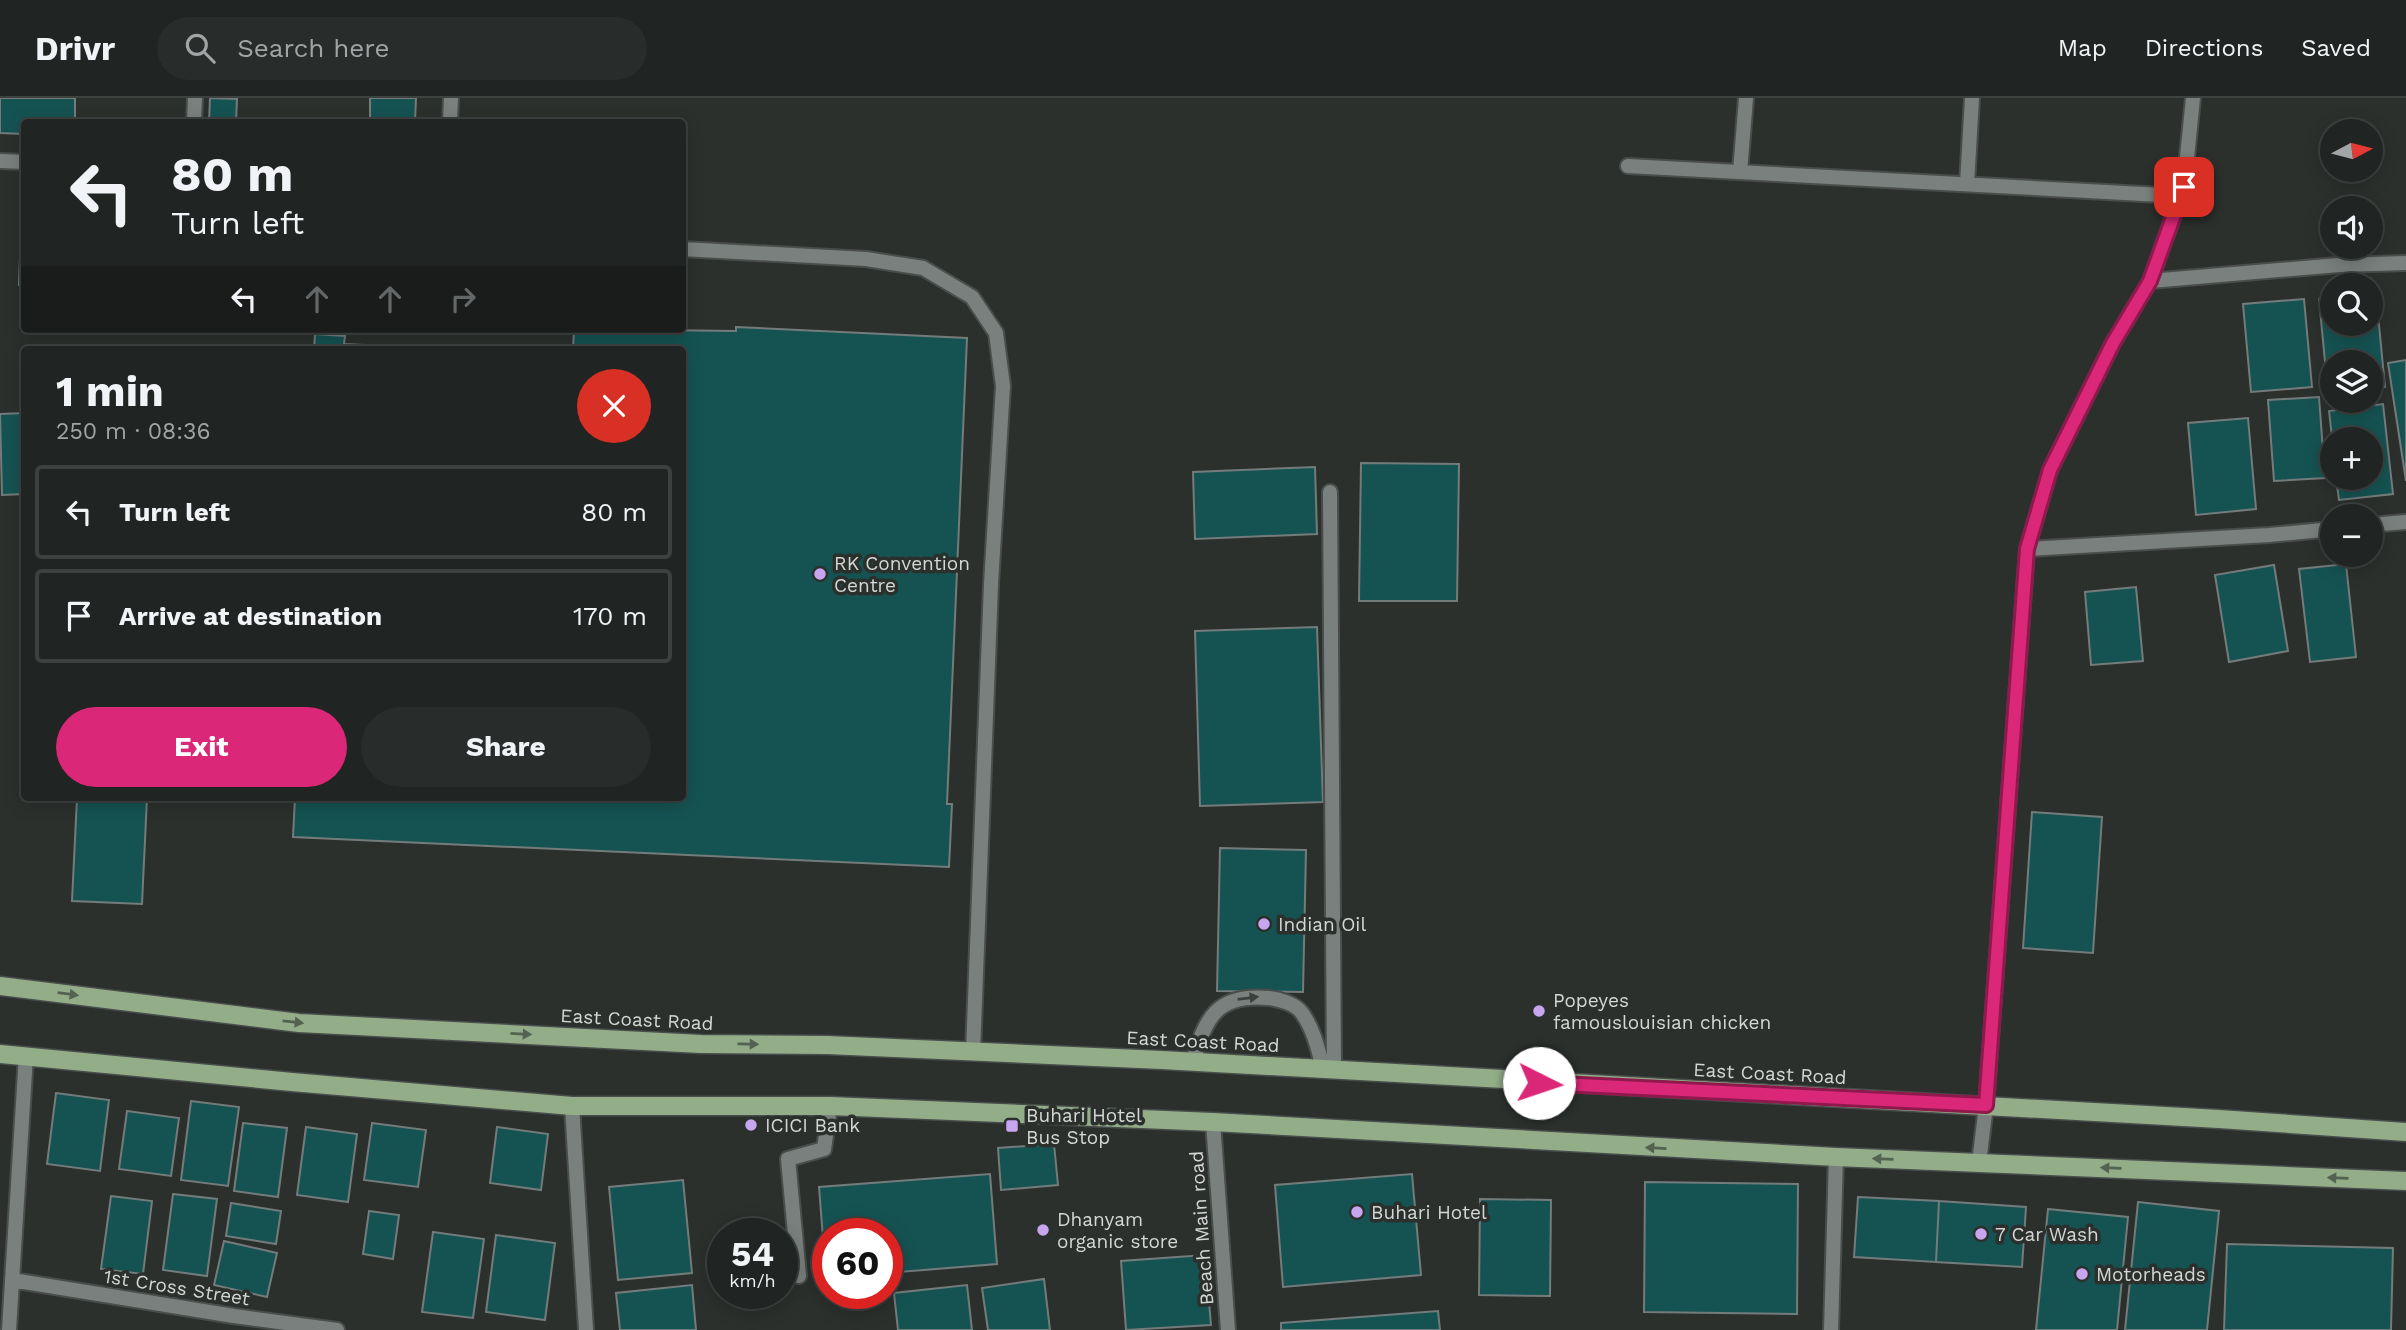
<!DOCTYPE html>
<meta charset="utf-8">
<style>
body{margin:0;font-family:"Work Sans",sans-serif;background:#282c2a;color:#f1f3f6;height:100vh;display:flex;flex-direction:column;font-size:26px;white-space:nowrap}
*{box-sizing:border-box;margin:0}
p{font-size:23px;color:#a2a4a5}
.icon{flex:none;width:38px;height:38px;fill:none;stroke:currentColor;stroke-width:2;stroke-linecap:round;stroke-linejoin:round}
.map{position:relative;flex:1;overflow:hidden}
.details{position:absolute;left:21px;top:248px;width:665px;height:455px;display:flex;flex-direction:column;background:#202422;border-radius:7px;box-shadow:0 4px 18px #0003,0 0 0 2px #3d4140}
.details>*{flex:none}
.banner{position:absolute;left:21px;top:21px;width:665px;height:214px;border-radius:7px;box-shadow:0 4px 18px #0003,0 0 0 2px #3d4140;background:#202422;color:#f1f3f6;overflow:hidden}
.needle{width:46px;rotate:83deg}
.controls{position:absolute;left:2320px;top:21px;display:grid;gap:14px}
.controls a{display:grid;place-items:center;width:63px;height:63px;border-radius:50%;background:#202422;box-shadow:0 4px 18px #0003,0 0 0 2px #3d4140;font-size:35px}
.speed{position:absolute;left:707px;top:1120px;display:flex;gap:14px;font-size:35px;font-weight:700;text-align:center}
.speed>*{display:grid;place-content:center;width:91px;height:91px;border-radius:50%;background:#202422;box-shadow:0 4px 18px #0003,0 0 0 2px #3d4140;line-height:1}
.speed small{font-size:18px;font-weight:400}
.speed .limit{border:10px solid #d22;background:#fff;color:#111}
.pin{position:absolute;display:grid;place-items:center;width:60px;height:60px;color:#fff;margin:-30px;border-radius:14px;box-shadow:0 4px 10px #0006}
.me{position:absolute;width:77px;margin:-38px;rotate:94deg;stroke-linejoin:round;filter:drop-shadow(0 0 5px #0008)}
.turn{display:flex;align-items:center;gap:24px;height:147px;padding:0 35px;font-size:32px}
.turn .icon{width:91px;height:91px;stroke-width:2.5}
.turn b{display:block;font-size:49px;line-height:60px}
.lanes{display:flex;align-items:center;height:66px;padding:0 35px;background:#0003;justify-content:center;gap:35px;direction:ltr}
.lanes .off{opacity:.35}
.round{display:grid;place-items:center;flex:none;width:74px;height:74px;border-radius:37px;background:#282c2a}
.summary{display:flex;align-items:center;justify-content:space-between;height:119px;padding:0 35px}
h1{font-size:42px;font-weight:700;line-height:52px}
.primary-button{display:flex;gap:14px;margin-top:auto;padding:14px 35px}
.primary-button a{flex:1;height:80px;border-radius:42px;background:#db2777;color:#fff;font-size:28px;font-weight:700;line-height:80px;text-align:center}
.primary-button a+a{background:#282c2a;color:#f1f3f6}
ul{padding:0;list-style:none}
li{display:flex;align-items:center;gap:21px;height:94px;margin:0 14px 10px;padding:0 21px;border:4px solid #3d4140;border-radius:7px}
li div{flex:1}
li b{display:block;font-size:26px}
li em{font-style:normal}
header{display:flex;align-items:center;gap:42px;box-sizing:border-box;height:98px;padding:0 35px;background:#202422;border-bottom:2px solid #3d4140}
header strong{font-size:33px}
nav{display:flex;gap:38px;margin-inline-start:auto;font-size:24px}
.search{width:490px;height:63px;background:#282c2a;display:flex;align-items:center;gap:18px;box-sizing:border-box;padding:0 24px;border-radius:38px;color:#a2a4a5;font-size:26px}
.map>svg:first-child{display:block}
</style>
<header>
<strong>Drivr</strong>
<div class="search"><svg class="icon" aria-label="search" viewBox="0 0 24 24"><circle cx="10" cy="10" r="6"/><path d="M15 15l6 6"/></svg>Search here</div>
<nav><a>Map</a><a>Directions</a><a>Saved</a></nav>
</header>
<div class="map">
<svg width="2406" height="1232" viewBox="0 0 2406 1232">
<rect width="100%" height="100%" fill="#2b302d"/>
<path fill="#155352" stroke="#747b7b" stroke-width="2" d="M0,0H75V24H24V36L0,35Z
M210,0L237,1L236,24H209Z
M370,0H416L415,24H370Z
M21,131H24V187H19Z
M2371,196H2376L2385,289L2371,291V264H2333V294L2328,295L2319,201L2333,200V226H2371Z
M2304,201L2312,289L2251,294L2243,206Z
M736,229L967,240L947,706H952L949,769L293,739L295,700H682V252H573L574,231L736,233Z
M315,236L345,238L344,246L467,252H314Z
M2406,262V383L2388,265Z
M2319,299L2325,380L2274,383L2268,302Z
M2383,306L2393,396L2339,402L2336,380H2371V341H2333V348L2329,313Z
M24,315V396L2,397L0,316Z
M2248,320L2256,411L2196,417L2188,325Z
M1361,365L1459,366L1457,503H1359Z
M1315,369L1317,436L1195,441L1193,374Z
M2346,466L2356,559L2310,564L2299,471Z
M2274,467L2288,553L2229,564L2215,477Z
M2136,489L2143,563L2091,567L2085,494Z
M1317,529L1323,704L1200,708L1195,533Z
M77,700H147L142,806L72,803Z
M2032,714L2102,719L2093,855L2023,850Z
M1220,750L1306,752L1303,894L1217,893Z
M56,995L109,1002L100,1073L47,1066Z
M191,1003L239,1009L228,1088L181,1082Z
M127,1013L179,1020L171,1078L119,1071Z
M243,1025L287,1030L278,1099L234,1093Z
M372,1025L426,1032L418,1089L364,1082Z
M306,1029L357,1036L348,1104L297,1097Z
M497,1029L548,1036L541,1092L490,1085Z
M1054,1046L1058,1087L1001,1092L998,1050Z
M990,1076L997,1166L887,1175V1136H828L826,1179L819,1089Z
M1412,1076L1421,1177L1283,1189L1275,1087Z
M683,1082L692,1175L618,1182L609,1089Z
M1645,1084L1798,1086L1797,1216L1644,1214Z
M173,1096L217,1101L207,1178L163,1172Z
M111,1098L152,1103L143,1176L101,1171Z
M1858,1099L1939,1103L1936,1164L1854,1159Z
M1480,1101L1551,1102L1550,1198L1479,1197Z
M1939,1103L2026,1109L2022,1169L1936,1164Z
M2138,1104L2219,1113L2207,1232H2125Z
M231,1105L281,1113L276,1146L226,1138Z
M2048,1111L2128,1119L2117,1232H2036Z
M369,1113L399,1117L393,1161L363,1156Z
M433,1134L484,1141L473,1220L422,1214Z
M496,1137L555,1145L545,1222L486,1214Z
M224,1143L277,1155L267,1199L214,1187Z
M2227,1146L2393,1150L2391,1232H2224Z
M1205,1157L1211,1227L1126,1232L1121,1163Z
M1044,1181L1050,1232H988L982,1190Z
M692,1187L696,1232H620L616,1195Z
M967,1187L972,1232H898L894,1195Z
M1438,1213L1440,1232H1281V1225Z"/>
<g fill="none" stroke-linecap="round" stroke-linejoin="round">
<g stroke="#494d4b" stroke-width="18">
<path id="service" d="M682,151L866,161L923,170L972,199L996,235L1003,288L991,486L973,954
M1193,964C1205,919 1218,895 1269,900C1279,901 1296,906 1302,915C1314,932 1318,951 1323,970
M799,1178L788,1061L824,1051L830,1008"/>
</g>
<g stroke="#494d4b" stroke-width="18">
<path id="minor" d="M194,24L195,0
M450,24L451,0
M0,63L24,64
M1628,68L2180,98
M1740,74L1746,0
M1967,86L1972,0
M2150,183L2339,167L2406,165
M1330,394L1334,971
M2371,427L2406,424
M2027,451L2269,437L2333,431
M572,1008L586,1232
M1213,1024L1228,1232
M1979,1065L1986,1008L2027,451L2050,372L2113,245L2150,183L2184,89L2193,0
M12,1182L234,1218L337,1232
M9,1232L26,957"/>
</g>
<g stroke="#494d4b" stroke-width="18">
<path id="tertiary" d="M1831,1232L1836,1059"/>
</g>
<g stroke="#494d4b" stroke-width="21">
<path id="primary" d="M0,888L299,925L701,946L827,947L1162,962L2219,1021L2406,1034
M0,956L292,984L572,1008H830L1213,1024L1836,1059L2406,1083"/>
</g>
<use href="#service" stroke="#7a807d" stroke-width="14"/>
<use href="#minor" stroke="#7a807d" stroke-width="14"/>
<use href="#tertiary" stroke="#7a807d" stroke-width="14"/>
<use href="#primary" stroke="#92ad88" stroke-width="18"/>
</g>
<defs><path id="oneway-solid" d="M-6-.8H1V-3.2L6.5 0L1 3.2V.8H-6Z" transform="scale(1.75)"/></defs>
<g fill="#546251">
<use href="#oneway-solid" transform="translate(68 896) rotate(7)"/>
<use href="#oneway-solid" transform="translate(293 924) rotate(6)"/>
<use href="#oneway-solid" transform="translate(521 936) rotate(3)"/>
<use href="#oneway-solid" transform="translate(748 946) rotate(1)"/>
<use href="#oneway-solid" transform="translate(1656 1050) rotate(-177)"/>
<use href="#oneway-solid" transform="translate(1883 1061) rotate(-178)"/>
<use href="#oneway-solid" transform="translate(2111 1070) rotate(-178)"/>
<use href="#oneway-solid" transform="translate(2338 1080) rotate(-178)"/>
</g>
<use fill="#3b403d" href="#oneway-solid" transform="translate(1248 900) rotate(-7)"/>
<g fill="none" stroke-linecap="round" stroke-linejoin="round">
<g stroke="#8e194d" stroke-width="18">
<path id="route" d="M1539,985L1986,1007L2027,451L2050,372L2113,245L2150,183L2184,89"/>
</g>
<use href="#route" stroke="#db2777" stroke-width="12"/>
</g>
<g fill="#c8a6ef" stroke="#2b302d" stroke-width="2.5">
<circle cx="820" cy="476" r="7"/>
<circle cx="1264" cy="826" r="7"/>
<circle cx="1539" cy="913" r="7"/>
<circle cx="751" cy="1027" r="7"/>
<rect x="1005" y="1021" width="14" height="14" rx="3.5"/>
<circle cx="1357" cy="1114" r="7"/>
<circle cx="1043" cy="1132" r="7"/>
<circle cx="1981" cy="1136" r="7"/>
<circle cx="2082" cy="1176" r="7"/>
</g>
<g text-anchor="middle" stroke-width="7" stroke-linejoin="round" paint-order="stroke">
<g font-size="19" fill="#d4d7d5" stroke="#2b302d" text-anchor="start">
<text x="834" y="472">RK Convention<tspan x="834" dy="22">Centre</tspan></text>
<text x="1278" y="833">Indian Oil</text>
<text x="1553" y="909">Popeyes<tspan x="1553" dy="22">famouslouisian chicken</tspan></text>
<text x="1026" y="1024">Buhari Hotel<tspan x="1026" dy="22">Bus Stop</tspan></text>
<text x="765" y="1034">ICICI Bank</text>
<text x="1371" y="1121">Buhari Hotel</text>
<text x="1057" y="1128">Dhanyam<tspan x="1057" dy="22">organic store</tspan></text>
<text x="1995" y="1143">7 Car Wash</text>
<text x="2096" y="1183">Motorheads</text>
</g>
<g font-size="19" fill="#d4d7d5" stroke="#2b302d">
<text transform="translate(637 921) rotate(3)" y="7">East Coast Road</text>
<text transform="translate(1203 943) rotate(3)" y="7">East Coast Road</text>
<text transform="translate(1770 975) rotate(3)" y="7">East Coast Road</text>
<text transform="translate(1201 1130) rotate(-94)" y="7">Beach Main road</text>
<text transform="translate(177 1189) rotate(9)" y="7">1st Cross Street</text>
</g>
</g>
</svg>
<div class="controls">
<a><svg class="needle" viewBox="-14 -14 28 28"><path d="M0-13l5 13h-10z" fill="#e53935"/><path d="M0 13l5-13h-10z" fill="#a2a4a5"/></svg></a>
<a><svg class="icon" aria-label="sound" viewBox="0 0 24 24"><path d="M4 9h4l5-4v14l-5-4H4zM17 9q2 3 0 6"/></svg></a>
<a><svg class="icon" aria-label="search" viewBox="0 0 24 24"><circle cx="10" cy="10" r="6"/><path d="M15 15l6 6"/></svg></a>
<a><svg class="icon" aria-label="layers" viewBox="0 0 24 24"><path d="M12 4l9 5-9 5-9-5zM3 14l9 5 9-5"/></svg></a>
<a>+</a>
<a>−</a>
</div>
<div class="speed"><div>54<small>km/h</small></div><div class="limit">60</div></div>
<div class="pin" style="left:2184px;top:89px;background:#d93025"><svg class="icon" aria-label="arrive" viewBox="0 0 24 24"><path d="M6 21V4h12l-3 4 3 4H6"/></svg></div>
<svg class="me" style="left:1539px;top:985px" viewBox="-20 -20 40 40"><circle r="19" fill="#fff"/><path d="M0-13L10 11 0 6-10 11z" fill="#db2777"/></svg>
<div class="banner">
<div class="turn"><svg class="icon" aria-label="left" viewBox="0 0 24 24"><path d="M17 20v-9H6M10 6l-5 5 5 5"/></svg><div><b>80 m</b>Turn left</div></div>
<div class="lanes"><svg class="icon" aria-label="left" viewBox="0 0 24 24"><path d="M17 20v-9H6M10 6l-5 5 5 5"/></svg><svg class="icon off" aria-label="ahead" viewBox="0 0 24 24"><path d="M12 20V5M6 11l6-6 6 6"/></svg><svg class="icon off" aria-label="ahead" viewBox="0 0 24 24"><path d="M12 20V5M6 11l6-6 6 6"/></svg><svg class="icon off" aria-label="right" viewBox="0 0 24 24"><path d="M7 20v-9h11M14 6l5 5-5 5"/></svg></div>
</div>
<section class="details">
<div class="summary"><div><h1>1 min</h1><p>250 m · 08:36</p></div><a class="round" style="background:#d93025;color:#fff"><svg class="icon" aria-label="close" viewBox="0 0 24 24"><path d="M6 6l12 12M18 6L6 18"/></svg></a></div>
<ul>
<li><svg class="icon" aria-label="left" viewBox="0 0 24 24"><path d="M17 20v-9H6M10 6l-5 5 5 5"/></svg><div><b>Turn left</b></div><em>80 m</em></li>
<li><svg class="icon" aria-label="arrive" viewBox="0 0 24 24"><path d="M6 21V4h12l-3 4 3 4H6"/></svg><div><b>Arrive at destination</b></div><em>170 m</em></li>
</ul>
<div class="primary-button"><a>Exit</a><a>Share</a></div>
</section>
</div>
